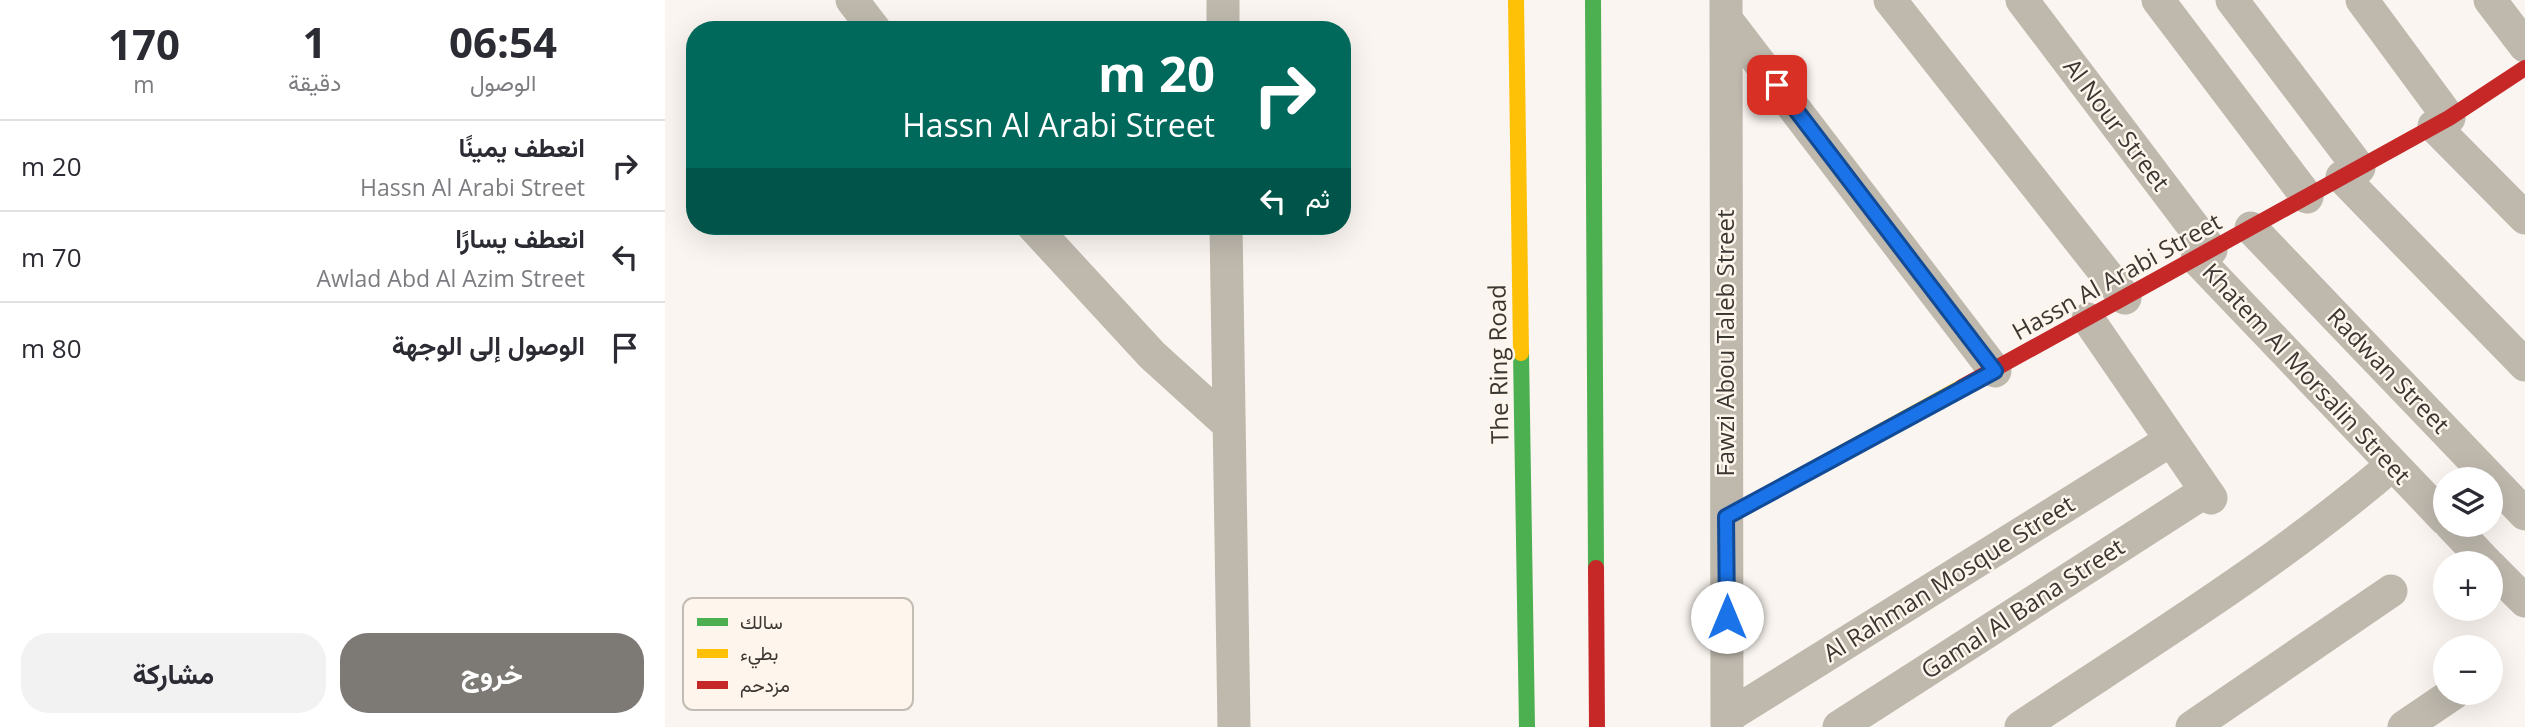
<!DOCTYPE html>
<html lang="ar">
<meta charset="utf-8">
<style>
body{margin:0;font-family:"Open Sans",Vazirmatn,sans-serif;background:#f2f2f3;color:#2b2b33;direction:rtl;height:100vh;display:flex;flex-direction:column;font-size:26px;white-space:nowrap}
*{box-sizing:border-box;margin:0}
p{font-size:23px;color:#7c7c81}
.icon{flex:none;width:38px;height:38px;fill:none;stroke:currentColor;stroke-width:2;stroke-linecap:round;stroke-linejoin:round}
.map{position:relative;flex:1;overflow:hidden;direction:ltr}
.details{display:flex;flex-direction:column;background:#fff;width:665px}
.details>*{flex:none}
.banner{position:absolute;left:21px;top:21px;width:665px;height:214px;border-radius:28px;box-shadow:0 7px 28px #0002;direction:rtl;background:#00695c;color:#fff;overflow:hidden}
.buttons{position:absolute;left:1768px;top:467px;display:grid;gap:14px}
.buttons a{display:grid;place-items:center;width:70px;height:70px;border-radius:50%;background:#fff;box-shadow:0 7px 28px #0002;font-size:35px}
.pin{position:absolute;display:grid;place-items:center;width:60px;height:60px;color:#fff;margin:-30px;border-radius:14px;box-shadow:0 4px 10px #0006}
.me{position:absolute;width:77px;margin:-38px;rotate:0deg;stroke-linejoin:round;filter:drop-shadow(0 0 5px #0008)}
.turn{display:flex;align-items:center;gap:24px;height:147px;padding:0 21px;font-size:32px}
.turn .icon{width:91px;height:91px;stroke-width:2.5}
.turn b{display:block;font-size:49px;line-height:60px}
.then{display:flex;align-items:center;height:66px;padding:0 21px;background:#0003;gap:14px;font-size:26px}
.eta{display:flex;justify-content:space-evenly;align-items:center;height:119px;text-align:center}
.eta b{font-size:42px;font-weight:700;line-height:49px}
.action{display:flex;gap:14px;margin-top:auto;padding:14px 21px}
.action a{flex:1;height:80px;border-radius:28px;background:#7d7974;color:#fff;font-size:28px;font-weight:700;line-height:80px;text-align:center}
.action a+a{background:#f2f2f3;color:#2b2b33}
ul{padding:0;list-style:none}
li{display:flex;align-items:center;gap:21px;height:91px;padding:0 21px;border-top:2px solid #e1e1e2}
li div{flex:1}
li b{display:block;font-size:26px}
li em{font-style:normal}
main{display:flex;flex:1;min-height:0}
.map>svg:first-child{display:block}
</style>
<main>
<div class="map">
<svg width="1860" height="727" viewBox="0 0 1860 727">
<rect width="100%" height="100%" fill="#faf5f0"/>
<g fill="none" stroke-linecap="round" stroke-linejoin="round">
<path stroke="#beb8ad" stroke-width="33" d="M187,0L210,30
M558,0V30
M1061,0L1062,727
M1225,0L1460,298
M1357,0L1546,250
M1493,0L1642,197
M1567,0L1694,168
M1697,0L1784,118
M1825,0L1860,46
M1061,19L1330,371
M1769,126L1860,218
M1677,177L1860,365
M368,226L487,355L563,424
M561,226L569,727
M1586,228L1860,514
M1532,259L1780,519
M1423,319L1546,498
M1786,525L1823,564
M1825,566L1860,601
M1062,717L1506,440
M1174,727L1541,491
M1356,727C1482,643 1612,564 1727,465
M1527,727L1726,591
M1739,727L1789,693"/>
<path stroke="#4caf50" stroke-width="16" d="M928,0L931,568
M856,353L862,727"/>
<path stroke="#ffc107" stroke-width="16" d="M851,0L856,353
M1061,517L1297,387"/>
<path stroke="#c62828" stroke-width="16" d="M1297,387L1784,118L1860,68
M931,568L932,727"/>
</g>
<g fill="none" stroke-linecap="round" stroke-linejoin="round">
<g stroke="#114b97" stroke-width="18">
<path id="route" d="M1062,617L1061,517L1330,371L1112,85"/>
</g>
<use href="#route" stroke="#1a73e8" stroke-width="12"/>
</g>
<g text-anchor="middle" stroke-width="5" stroke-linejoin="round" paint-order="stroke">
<g font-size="24" fill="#3a3632" stroke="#fef5ec">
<text transform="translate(1451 125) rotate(53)" y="8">Al Nour Street</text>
<text transform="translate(1452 277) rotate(-29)" y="8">Hassn Al Arabi Street</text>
<text transform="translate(1061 343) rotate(-90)" y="8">Fawzi Abou Taleb Street</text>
<text transform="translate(834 364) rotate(-91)" y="8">The Ring Road</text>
<text transform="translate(1723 371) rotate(46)" y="8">Radwan Street</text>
<text transform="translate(1641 374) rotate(47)" y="8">Khatem Al Morsalin Street</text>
<text transform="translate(1284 579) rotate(-32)" y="8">Al Rahman Mosque Street</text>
<text transform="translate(1358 609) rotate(-33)" y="8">Gamal Al Bana Street</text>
</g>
</g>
<rect x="18" y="598" width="230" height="112" rx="10" fill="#fef5ec" stroke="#c3bcb4" stroke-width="2"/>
<rect x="32" y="618" width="31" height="8" fill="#4caf50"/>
<rect x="32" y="649" width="31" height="9" fill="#ffc107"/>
<rect x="32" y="681" width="31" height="8" fill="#c62828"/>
<g font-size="19" fill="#3a3632">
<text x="75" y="629">سالك</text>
<text x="75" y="660">بطيء</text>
<text x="75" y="692">مزدحم</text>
</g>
</svg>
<div class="buttons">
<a><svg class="icon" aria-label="layers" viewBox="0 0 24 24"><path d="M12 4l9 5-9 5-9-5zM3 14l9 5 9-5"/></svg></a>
<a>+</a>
<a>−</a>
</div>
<div class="pin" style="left:1112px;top:85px;background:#d93025"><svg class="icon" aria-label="arrive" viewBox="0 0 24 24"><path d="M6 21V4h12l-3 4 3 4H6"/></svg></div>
<svg class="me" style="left:1062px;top:617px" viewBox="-20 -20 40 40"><circle r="19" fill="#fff"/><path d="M0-13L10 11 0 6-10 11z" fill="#1a73e8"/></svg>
<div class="banner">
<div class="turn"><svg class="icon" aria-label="right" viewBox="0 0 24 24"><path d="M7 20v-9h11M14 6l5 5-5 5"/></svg><div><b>20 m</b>Hassn Al Arabi Street</div></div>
<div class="then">ثم<svg class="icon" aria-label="left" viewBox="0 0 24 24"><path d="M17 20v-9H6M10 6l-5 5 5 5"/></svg></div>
</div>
</div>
<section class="details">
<div class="eta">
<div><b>06:54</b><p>الوصول</p></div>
<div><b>1</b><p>دقيقة</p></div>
<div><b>170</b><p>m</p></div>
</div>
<ul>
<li><svg class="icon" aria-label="right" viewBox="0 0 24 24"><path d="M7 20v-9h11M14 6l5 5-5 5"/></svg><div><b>انعطف يمينًا</b><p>Hassn Al Arabi Street</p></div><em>20 m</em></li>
<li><svg class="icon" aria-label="left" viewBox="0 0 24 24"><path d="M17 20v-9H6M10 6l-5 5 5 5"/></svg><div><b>انعطف يسارًا</b><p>Awlad Abd Al Azim Street</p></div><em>70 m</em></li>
<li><svg class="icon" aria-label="arrive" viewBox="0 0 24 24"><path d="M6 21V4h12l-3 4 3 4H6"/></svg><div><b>الوصول إلى الوجهة</b></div><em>80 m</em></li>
</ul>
<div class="action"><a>خروج</a><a>مشاركة</a></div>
</section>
</main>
